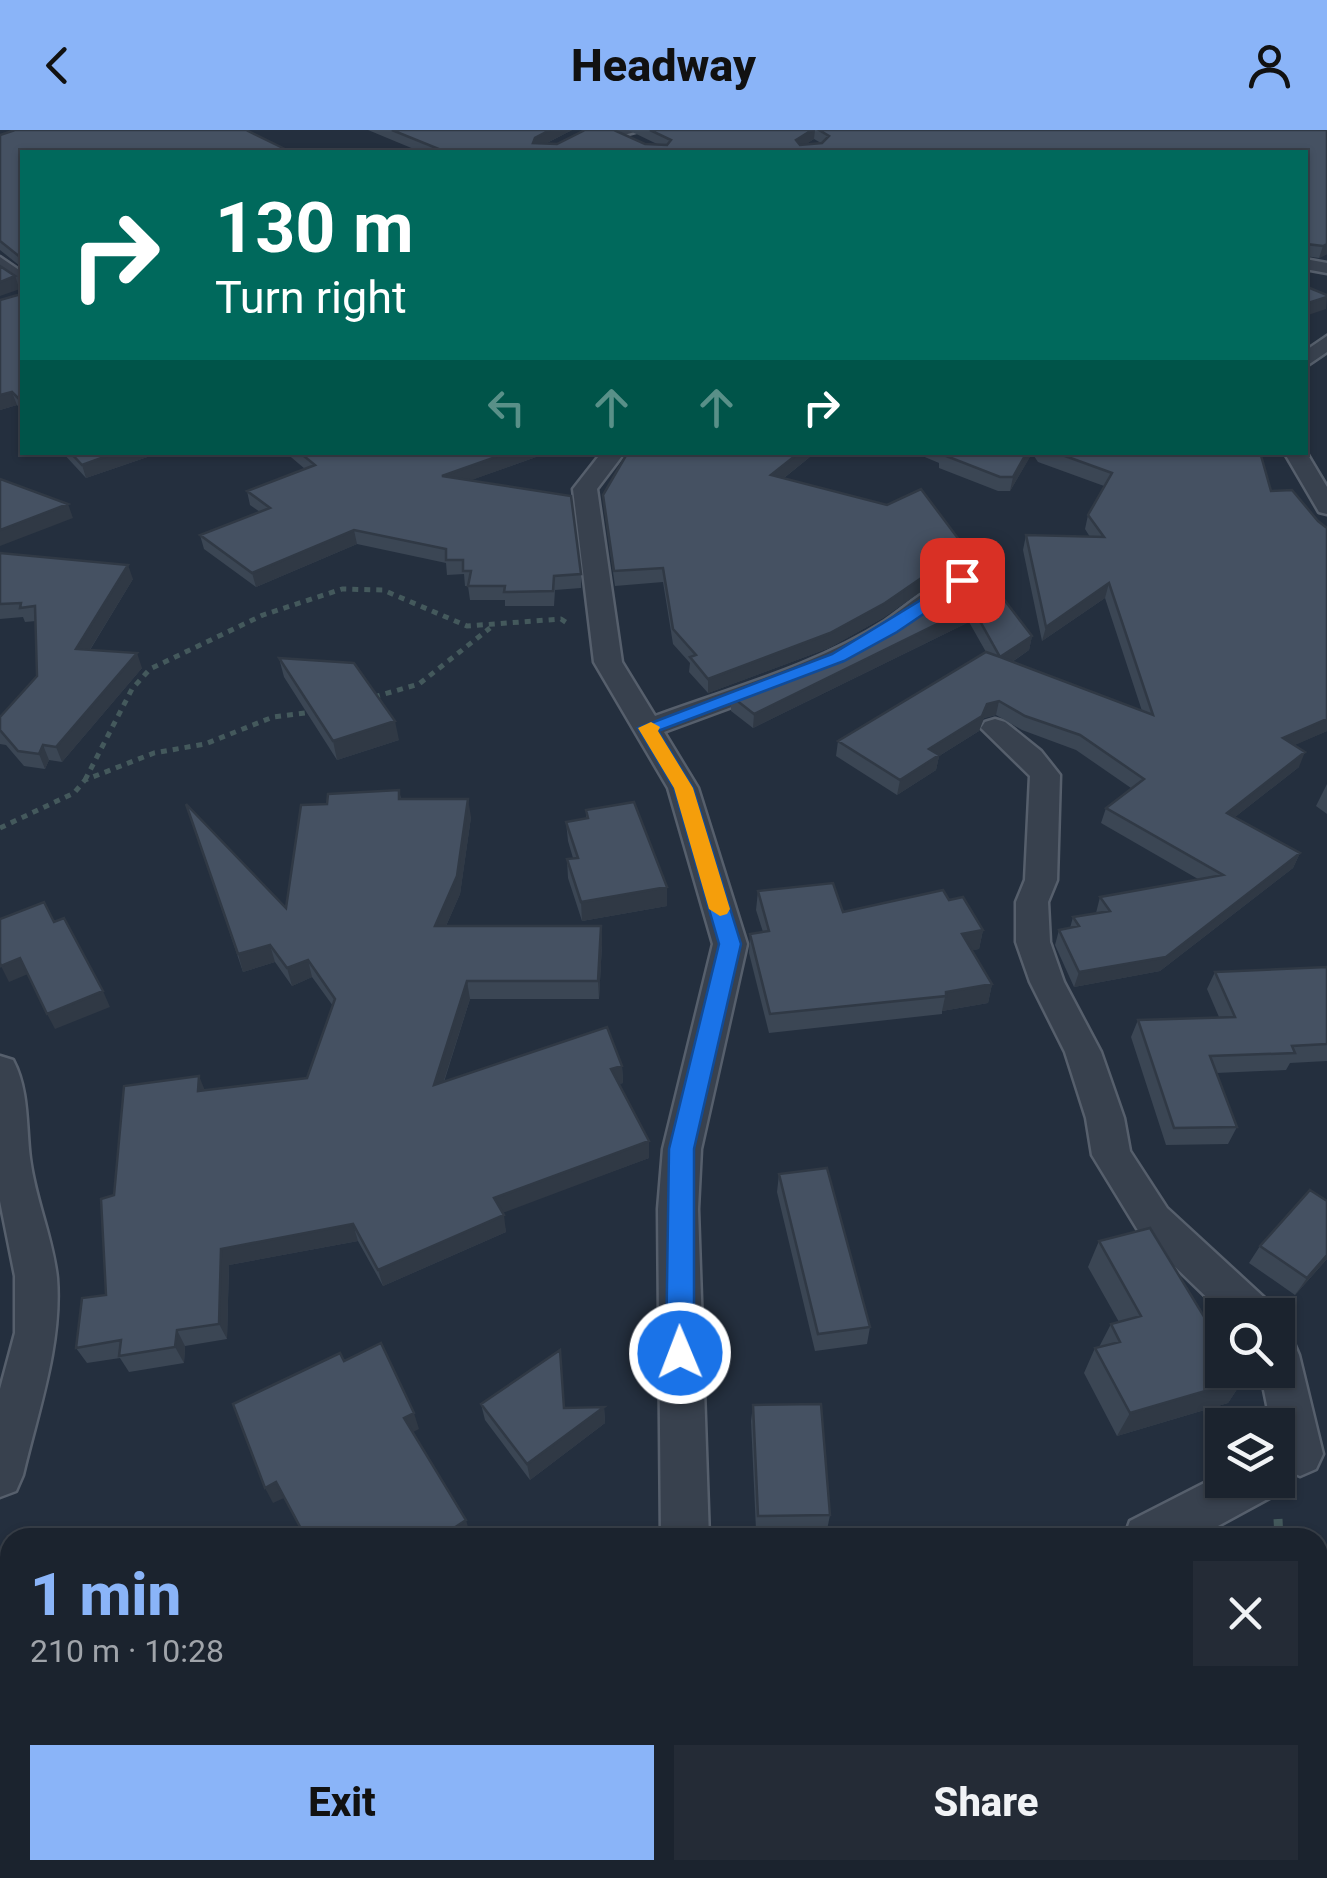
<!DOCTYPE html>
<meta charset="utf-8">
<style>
body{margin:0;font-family:Roboto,sans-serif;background:#242b36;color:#f1f3f6;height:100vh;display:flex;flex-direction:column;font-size:38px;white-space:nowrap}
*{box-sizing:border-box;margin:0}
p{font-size:32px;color:#a0a4aa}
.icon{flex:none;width:55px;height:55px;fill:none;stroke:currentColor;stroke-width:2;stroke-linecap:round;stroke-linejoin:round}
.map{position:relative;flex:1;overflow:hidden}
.details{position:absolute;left:0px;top:1398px;width:1328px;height:352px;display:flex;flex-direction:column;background:#1b232e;border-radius:30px 30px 0 0;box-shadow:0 2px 8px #0004,0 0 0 2px #39404a}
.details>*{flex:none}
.banner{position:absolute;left:20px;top:20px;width:1288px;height:305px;border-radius:0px;box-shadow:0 2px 8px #0004,0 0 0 2px #39404a;background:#00695c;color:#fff;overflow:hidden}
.buttons{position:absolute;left:1205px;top:1168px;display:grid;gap:20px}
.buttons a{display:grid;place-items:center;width:90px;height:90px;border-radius:0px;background:#1b232e;box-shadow:0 2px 8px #0004,0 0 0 2px #39404a;font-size:50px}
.pin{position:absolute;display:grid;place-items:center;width:85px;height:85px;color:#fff;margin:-42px;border-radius:20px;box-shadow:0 5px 15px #0006}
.me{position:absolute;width:110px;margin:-55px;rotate:359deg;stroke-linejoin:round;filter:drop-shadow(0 0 8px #0008)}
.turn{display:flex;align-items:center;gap:35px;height:210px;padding:0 30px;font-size:45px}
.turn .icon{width:130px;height:130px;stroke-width:2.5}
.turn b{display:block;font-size:70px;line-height:85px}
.lanes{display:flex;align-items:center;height:95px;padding:0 30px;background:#0003;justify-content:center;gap:50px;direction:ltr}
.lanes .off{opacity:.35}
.round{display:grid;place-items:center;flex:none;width:105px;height:105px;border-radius:0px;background:#242b36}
.head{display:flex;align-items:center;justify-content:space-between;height:170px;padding:0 30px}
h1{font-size:60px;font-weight:800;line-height:75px;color:#8ab4f8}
.action{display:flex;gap:20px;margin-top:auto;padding:20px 30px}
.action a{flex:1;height:115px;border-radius:0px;background:#8ab4f8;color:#111;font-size:40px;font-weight:800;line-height:115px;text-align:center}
.action a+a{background:#242b36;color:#f1f3f6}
header{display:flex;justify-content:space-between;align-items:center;height:130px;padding:0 30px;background:#8ab4f8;color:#111;font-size:45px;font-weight:800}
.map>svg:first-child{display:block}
</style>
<header><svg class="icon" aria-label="back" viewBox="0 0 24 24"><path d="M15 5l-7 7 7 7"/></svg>Headway<svg class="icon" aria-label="person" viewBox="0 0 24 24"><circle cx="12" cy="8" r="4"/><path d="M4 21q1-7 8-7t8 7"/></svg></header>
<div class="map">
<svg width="1327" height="1748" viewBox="0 0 1327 1748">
<rect width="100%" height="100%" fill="#242f3e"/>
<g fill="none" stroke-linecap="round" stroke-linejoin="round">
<g stroke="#565f6c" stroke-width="5">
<path id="minor" d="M618,0H642L613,8V2Z
M0,127L22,142V156L0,141Z
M1305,129L1327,133V143L1305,139Z
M1327,206V222L1305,237V221Z
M1305,320L1327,357V384L1319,382L1284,322Z
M602,322H625L597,359L622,532L655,586C731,558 815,536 885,491C905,478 947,439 971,445L975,450L900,505L848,534L664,602L698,658L747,814L701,1019L698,1079L709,1408H661L658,1079L663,1019L713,814L668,658L594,532L573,359Z
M995,589L1005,592L1041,621L1060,645L1057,750L1048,772L1050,812L1064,852L1101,922L1124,988L1130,1021L1167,1078L1269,1172L1275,1185H1225L1139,1102L1092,1025L1086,988L1065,922L1030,852L1016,812V772L1025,750L1030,646L981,598L985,592Z
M0,926L13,930C29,960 26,996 30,1028C35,1069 53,1108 57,1148C62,1215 38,1281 23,1345L16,1361L0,1367V1259L15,1203V1146L0,1071Z
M1278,1205L1293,1211L1299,1225L1323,1324L1316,1339L1300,1346L1284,1339L1278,1324V1295H1271L1260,1240H1278Z
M1222,1344V1350H1278V1344L1280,1350L1273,1366L1196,1408H1124L1130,1391Z
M526,1740H584L581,1748H523Z
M928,1740H985L988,1748H931Z"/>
</g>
<path stroke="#44595c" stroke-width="5" stroke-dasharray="6 6" stroke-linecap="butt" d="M374,567L419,554L490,498
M85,650L132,559L150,539L263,485L342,459L383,460L467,496L561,489L567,493
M0,698L74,663L85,650L154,623L205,614L273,587L313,582"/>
<path stroke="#44595c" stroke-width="9" stroke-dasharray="10 10" stroke-linecap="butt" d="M1278,1389L1279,1408
M1318,1517L1327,1532"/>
<use href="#minor" fill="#38414e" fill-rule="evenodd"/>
</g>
<path fill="#3b4654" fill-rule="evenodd" d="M368,0H572L545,14H657L628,0H1327V124L1319,128L1305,126V22H421ZM814,9L821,13L806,14Z
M0,5L22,22V281L17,275L0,280V170L21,164L20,136L0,120Z
M62,322H162L86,348Z
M285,322H550L471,350L581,444V458L555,460L554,476H505V470H470L468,456H465L464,444L447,445L446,433L357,414L256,457L204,419L200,405L260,382L250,375L247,361L305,339Z
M628,322H816L784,348L970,441L937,450L883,488L829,518L708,563L689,542L690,533L673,514L663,452L615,456L604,379L603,365Z
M913,322H1260L1271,361L1327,398V601L1294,615L1299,637L1235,687L1300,723L1293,738L1160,841L1074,857L1055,815L1059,800L1070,798L1073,787L1096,783L1100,767L1198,749L1101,693L1106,678L1131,658L1076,620L1022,600L996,585L984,588L979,601L939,626L936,640L897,665L836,626L838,611L986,522L969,492L753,598L731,581V566L852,523L904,493L980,438L1032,506L1029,520L1012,532L1142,581L1105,468L1042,511L1023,420L1026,405L1090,407L1085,399L1088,385L1104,356L1038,332L1032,323L1010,361H998L939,338V333Z
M0,423L133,449L90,520L142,538L62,632L49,630L45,639L24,636L6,615L0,614V587L37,546L36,491L25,492L23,487L0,489Z
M279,528L399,610L337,630L284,547Z
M1327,654V684L1316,676Z
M399,660L401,669L471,687L460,764L446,796H601L602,814L599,869H470L444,952L622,936L623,953L619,954L649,1028L502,1082L506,1102L383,1156L358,1111L229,1135L227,1209L185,1216L184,1233L129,1242L120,1228L87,1233L76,1218L106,1165L114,1065L205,960L307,948L333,876L312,847L292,856L275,832L243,842L186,674L286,778L327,674Z
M586,680L667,757V776L582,791L568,748L567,729L573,728L568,711L566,692L586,688Z
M758,761L843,782L949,770L983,800L979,819L972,820L992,854L988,873L942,881V884L769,903L749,823L750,804L763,802L756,780Z
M1327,837V931L1290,933L1286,940L1216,943L1237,997L1228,1014L1166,1015L1131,907L1138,890L1219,887L1207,859L1215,842Z
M779,1044L870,1197L867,1214L815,1221L777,1062Z
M1099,1111L1243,1250L1228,1273L1117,1306L1084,1243L1095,1218L1099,1217L1111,1194L1119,1192L1088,1137Z
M1260,1116L1327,1129L1295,1165L1249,1133Z
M481,1274L565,1278L604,1277L605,1293L530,1350L485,1290Z
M753,1275L830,1385L827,1400H756L751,1291Z
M849,1740H937L942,1748H853Z"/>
<path fill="#303945" d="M550,0H572L535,19L533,13L535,8Z
M812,0H815L814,9L795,21L796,10Z
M1327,114V124L1319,128L1323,116Z
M15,146L20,159L0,166V152Z
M1327,167L1326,179L1305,186V174Z
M12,262L17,275L0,280V265Z
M118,322H162L86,348L82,335Z
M510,322H550L444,360L442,346Z
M800,322H816L770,359L771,345Z
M1027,322H1033L1010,361L1013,347Z
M68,374L73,388L0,416V400Z
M354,400L357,414L256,457L252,443Z
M972,427L970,441L937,450L883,488L829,518L708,563V549L939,436Z
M128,435L133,449L81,534L76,519Z
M1109,453L1105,468L1042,511L1046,497Z
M972,477L969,492L753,598L754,584Z
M1032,506L1029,520L997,542L1000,527Z
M137,523L142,538L62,632L56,617Z
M999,571L996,585L984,588L979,601L939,626L936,640L897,665L900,650L929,619L987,574Z
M1327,589V601L1277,623L1283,608Z
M395,591L399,610L337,630L333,611Z
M43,615L49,630L45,639L39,624Z
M1305,622L1299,637L1221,698L1227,683Z
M468,669L471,687L460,764L438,814L435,796Z
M1300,723L1293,738L1160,841L1074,857L1079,842Z
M667,757V776L582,791L581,772Z
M601,796L602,814L599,869L598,851Z
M983,800L979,819L958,823L962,804Z
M270,815L275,832L243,842L238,824Z
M20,828L28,844L9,852L1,836Z
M308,830L312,847L292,856L287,838Z
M467,851L470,869L437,972L434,955Z
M992,854L988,873L942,881L946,862Z
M103,861L110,877L55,899L47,884Z
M622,936L623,953L612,956L611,939Z
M199,946L206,963L198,961Z
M649,1011V1028L497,1085L494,1068Z
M504,1085L506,1102L383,1156L378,1140Z
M353,1094L358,1111L229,1135L227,1209L219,1194L221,1119Z
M1327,1125V1129L1295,1165L1307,1148Z
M177,1200L185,1216L184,1233L175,1217Z
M1243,1250L1228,1273L1117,1306L1130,1283Z
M604,1277L605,1293L530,1350L527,1334Z
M414,1283L419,1299L409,1304L404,1288Z
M276,1352L284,1368L273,1373L265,1358Z
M466,1390L470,1404L465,1408H439Z
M10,1497V1600L2,1654L0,1653V1559Z
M472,1740H488L479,1748H464Z"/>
<path fill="#455162" stroke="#303945" stroke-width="2.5" d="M15,0H246L291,22H22V272L12,262L0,265V170L21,164L20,127L0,111V5Z
M392,0H550L535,8L533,13L557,14L585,0H614L645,14L667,15L671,10L650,0H812L796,10L800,15L822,13L829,6L819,0H1327V114L1323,116L1306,114L1305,123V22H446Z
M0,136L15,146L0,152Z
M1305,156L1327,165V167L1305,174Z
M70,322H118L82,335Z
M299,322H510L442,346L571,366L581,444L554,446L553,461L504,462L505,456H468L471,441H463V430H446V419L354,400L252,443L200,405L270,378L247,361L315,335Z
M628,322H800L771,345L887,375L921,359L972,427L939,436L885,473L830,503L708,549L690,527L696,525L673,499L663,438L614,441L603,365Z
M943,322H1027L1013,347H1000L941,324Z
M1054,322H1260L1271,361L1292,360L1318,391L1327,398V589L1283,608L1305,622L1227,683L1300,723L1166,827L1079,842L1059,800L1079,796L1073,787L1110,781L1100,767L1223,745L1106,678L1144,649L1080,605L1025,586L999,571L987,574L982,586L929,619L939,625L900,650L838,611L986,522L1000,527L972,477L754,584L731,566L852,523L904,493L980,438L1032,506L1000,527L1153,585L1109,453L1046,497L1026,405L1104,407L1088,385L1112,343Z
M0,349L68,374L0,400Z
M0,423L128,435L76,519L137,523L56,617L43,615L39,624L18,621L0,600V587L37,546L35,476L20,478L21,473L0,474Z
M279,528L354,533L395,591L333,611Z
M399,660V669H468L457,746L435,796H601L598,851H467L434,955L607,897L622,936L611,939L649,1011L494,1068L504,1085L378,1140L353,1094L221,1119L219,1194L177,1200L175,1217L119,1226L121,1210L76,1218L82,1168L106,1165L101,1069L114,1065L124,956L199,946L198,961L307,948L335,869L308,830L287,838L270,815L238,824L186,674L286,778L301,675L327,674L328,664Z
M634,672L667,757L581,772L567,729L578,728L566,692L588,688L586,680Z
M833,753L843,782L943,760L949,770L963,767L983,800L962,804L992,854L946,862V866L770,884L750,804L769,801L758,761Z
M44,772L54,792L64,788L103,861L47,884L20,828L1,836L0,833V789Z
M1327,837V914L1292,916L1295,923L1210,926L1237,997L1174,998L1138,890L1235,887L1215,842Z
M827,1038L870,1197L818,1204L779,1044Z
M1310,1060L1327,1071V1125L1307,1148L1260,1116Z
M1150,1098L1222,1216V1240H1237L1243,1250L1130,1283L1095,1218L1120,1212L1111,1194L1141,1186L1099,1111Z
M381,1213L414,1283L404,1288L466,1390L439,1408H306L276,1352L265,1358L233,1274L340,1223L344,1231Z
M560,1220L564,1278L604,1277L527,1334L481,1274Z
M821,1274L830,1385L758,1386L753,1275Z
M10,1479V1497L0,1559V1480Z
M76,1740H472L464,1748H79Z
M858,1740H937L942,1748H863Z"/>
<path fill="#1a73e8" stroke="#114b97" stroke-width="2.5" d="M962,445L970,450L968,454L897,502L844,531L658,601L693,658L741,814L694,1019V1223L690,1232L680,1236L670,1232L666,1223L669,1019L719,814L674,658L638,598L832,524Z"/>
<path fill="#f59e0b" d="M651,592L660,597L658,601L693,658L730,779L727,784L720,786L709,779L674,658L638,598Z"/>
</svg>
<div class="buttons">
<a><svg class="icon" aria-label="search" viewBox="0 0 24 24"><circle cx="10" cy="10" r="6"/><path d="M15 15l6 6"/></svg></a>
<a><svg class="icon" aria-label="layers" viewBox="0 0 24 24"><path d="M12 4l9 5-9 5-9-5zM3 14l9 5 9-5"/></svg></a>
</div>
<div class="pin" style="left:962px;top:450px;background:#d93025"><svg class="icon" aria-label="arrive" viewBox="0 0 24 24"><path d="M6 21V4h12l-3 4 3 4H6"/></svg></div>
<svg class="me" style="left:680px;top:1223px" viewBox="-20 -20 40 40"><circle r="17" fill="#1a73e8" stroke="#fff" stroke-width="3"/><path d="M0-11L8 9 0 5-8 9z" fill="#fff"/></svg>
<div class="banner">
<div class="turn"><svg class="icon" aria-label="right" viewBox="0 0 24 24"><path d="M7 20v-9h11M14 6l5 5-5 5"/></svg><div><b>130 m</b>Turn right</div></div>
<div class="lanes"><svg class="icon off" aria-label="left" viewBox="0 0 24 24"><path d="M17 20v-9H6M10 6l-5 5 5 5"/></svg><svg class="icon off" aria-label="ahead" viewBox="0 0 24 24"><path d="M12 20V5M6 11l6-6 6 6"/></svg><svg class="icon off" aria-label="ahead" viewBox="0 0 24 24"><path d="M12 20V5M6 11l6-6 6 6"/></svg><svg class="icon" aria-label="right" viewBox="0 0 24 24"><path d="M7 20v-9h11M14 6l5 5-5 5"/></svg></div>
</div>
<section class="details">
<div class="head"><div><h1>1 min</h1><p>210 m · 10:28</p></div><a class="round"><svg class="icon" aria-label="close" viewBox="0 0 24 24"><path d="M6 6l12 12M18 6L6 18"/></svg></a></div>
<div class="action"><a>Exit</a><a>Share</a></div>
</section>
</div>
